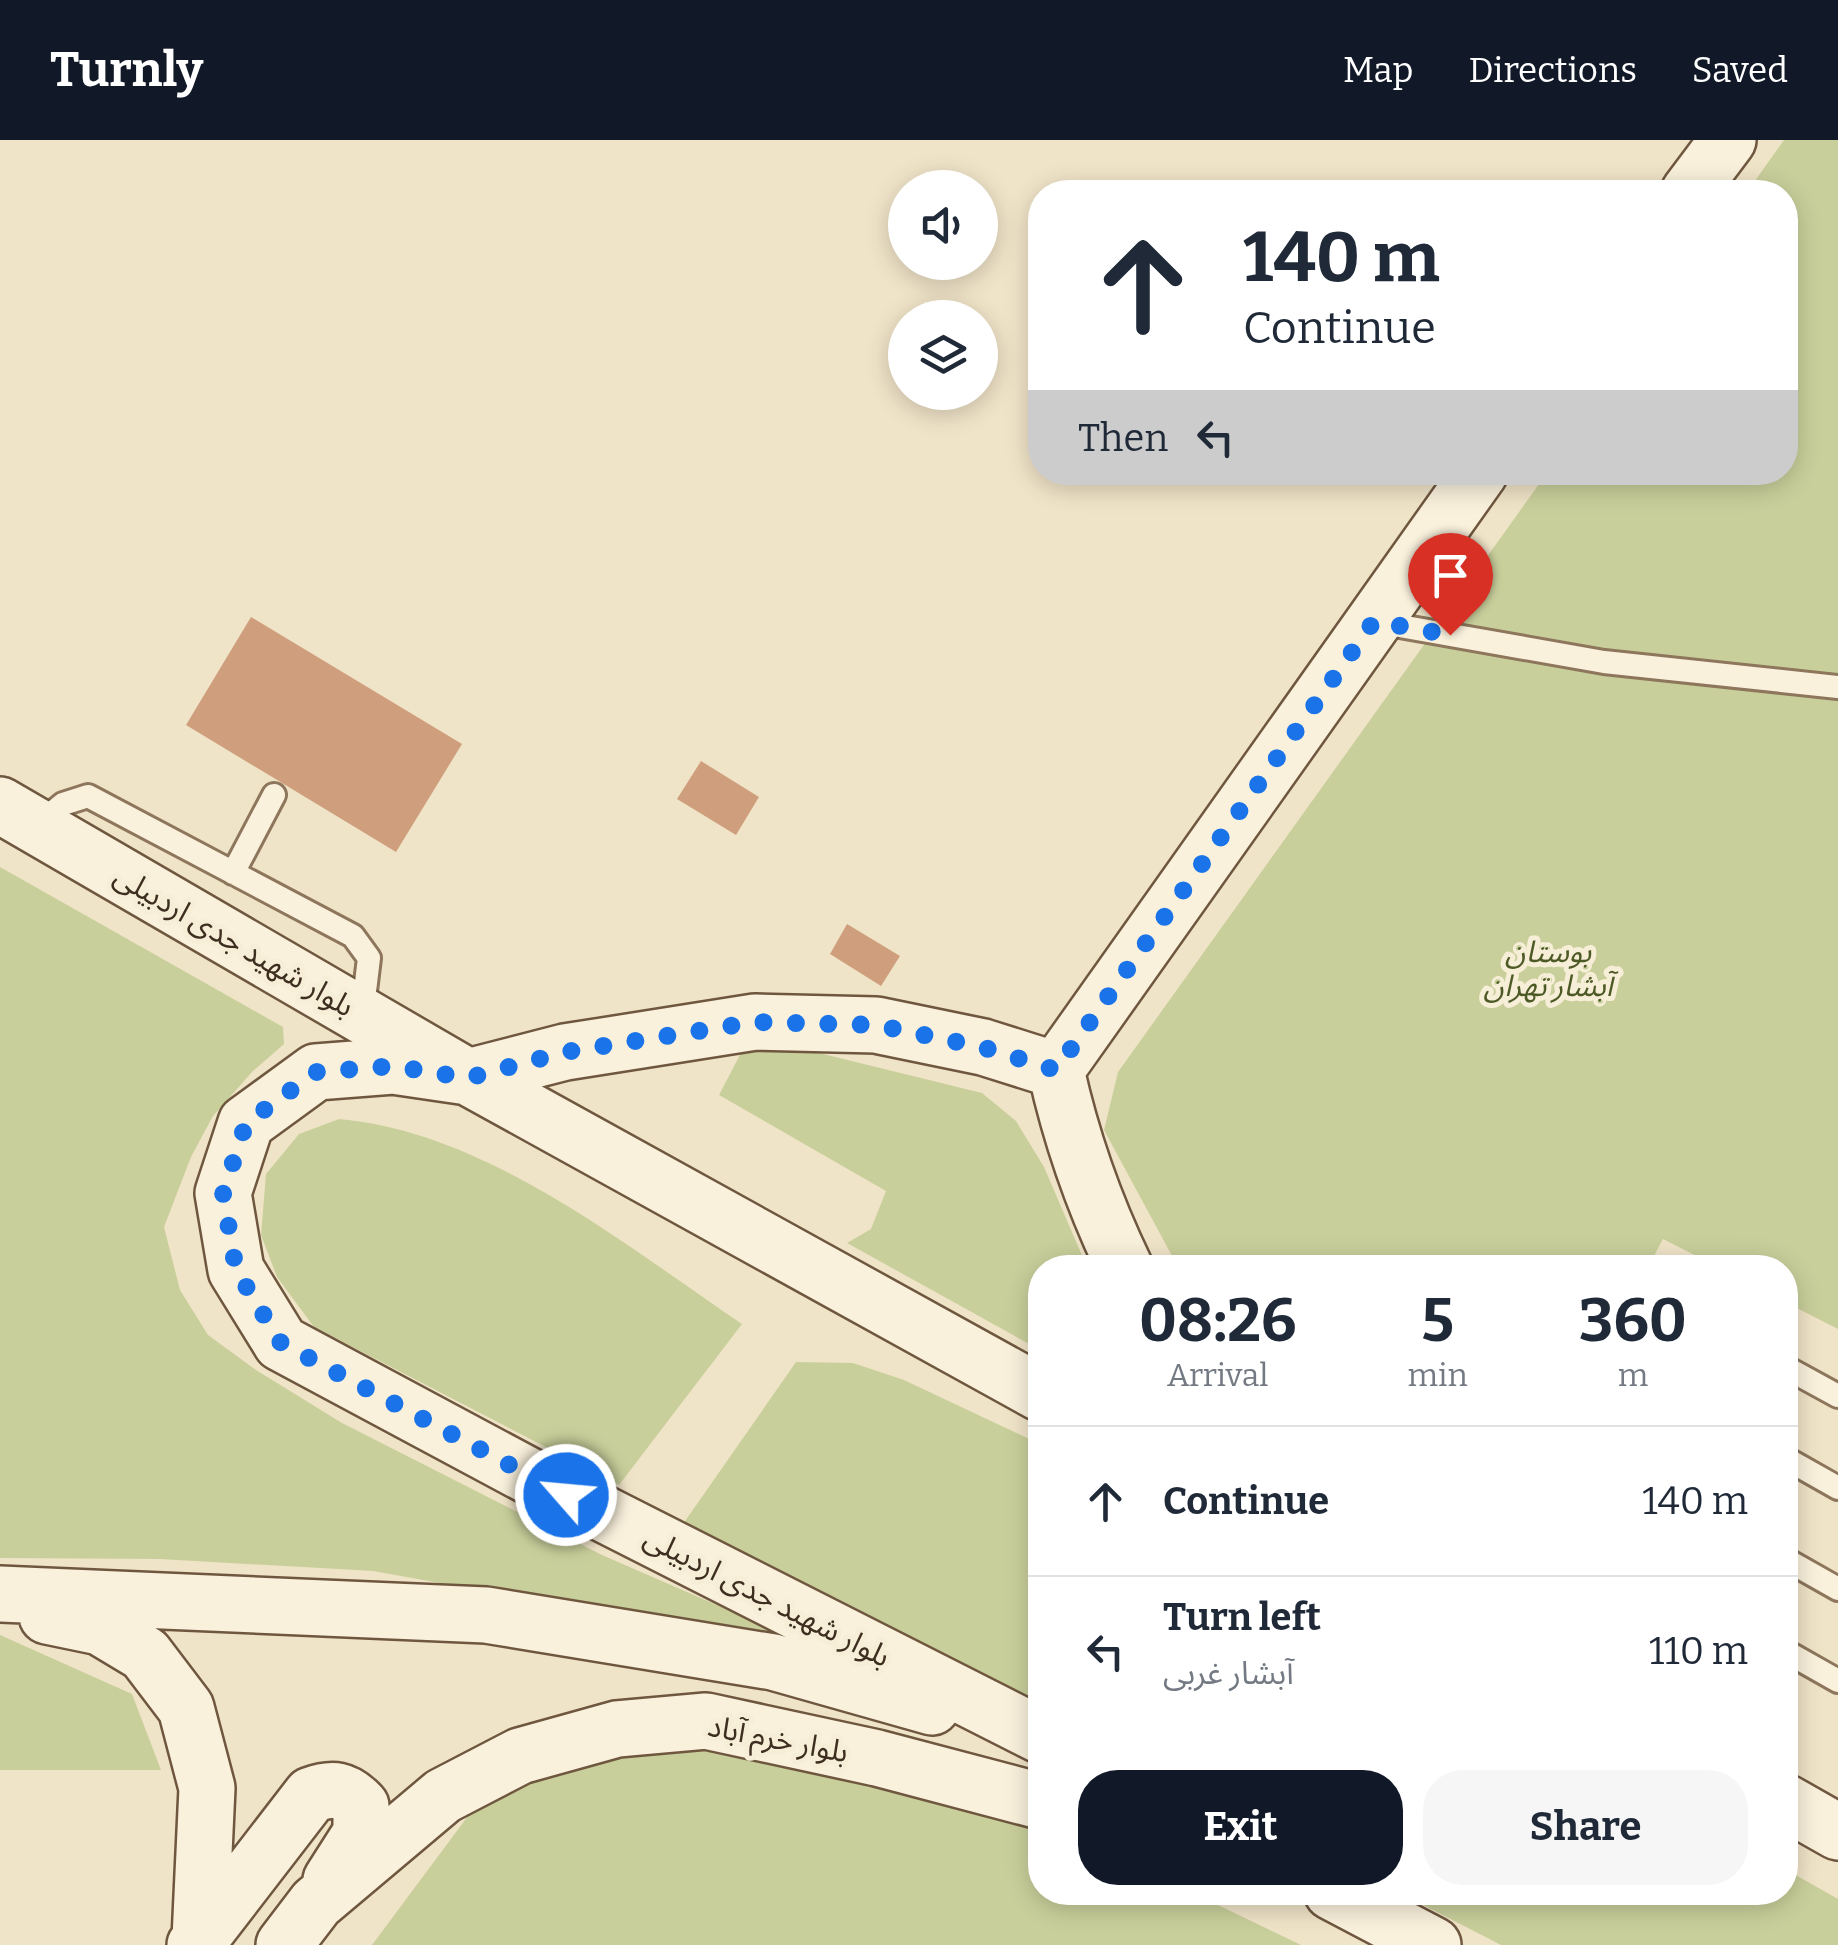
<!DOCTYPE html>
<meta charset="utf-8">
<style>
body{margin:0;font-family:Bitter,"Noto Sans Arabic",serif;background:#f6f6f7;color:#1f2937;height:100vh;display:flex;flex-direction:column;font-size:38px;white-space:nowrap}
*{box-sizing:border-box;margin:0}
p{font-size:32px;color:#747a83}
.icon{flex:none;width:55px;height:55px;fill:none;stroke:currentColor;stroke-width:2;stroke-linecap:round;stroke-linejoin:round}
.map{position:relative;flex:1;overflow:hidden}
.side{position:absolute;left:1028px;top:1115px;width:770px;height:650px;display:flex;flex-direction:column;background:#fff;border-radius:40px;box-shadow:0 5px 25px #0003}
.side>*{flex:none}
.guide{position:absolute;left:1028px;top:40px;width:770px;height:305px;border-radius:40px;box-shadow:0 5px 25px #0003;background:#fff;color:#1f2937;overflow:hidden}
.tools{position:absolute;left:888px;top:30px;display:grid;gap:20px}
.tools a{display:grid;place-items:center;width:110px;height:110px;border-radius:50%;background:#fff;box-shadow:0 5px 25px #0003;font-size:50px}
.pin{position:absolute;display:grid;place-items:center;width:85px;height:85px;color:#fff;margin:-102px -42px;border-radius:50% 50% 50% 0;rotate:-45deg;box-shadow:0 0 10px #0007}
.pin .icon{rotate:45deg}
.me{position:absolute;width:110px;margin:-55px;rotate:297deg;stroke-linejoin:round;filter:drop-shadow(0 0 8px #0008)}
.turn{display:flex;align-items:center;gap:35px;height:210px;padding:0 50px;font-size:45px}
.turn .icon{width:130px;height:130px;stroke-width:2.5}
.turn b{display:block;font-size:70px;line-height:85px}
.then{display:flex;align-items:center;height:95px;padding:0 50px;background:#0003;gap:20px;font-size:38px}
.eta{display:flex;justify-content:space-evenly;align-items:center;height:170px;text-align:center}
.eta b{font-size:60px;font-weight:700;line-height:70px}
.primary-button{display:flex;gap:20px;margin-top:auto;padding:20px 50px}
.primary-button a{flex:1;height:115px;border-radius:40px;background:#111827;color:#fff;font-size:40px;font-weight:700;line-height:115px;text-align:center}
.primary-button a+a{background:#f6f6f7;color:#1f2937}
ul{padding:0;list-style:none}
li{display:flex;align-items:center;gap:30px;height:150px;padding:0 50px;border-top:2px solid #e0e1e3}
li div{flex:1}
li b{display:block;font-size:38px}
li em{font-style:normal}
header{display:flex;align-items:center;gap:60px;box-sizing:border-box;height:140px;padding:0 50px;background:#111827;color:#fff}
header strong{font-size:48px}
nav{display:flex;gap:55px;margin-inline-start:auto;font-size:35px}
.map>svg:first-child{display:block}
</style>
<header>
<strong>Turnly</strong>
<nav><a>Map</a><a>Directions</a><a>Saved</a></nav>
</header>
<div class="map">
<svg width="1838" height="1805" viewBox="0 0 1838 1805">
<rect width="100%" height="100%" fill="#f0e4c8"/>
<path fill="#c9cf9b" d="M1784,0H1838V1189L1785,1162V1128L1718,1127L1663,1099L1648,1127H1178L1104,990L1118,932L1547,333L1785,332V52H1747Z
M0,727L283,887L284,904L253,931L213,976L191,1017L164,1087L180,1150L208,1195L256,1230L342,1283L602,1415L921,1554L568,1466L373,1431L159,1419L0,1418Z
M742,911L815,912L982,953L1016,981L1044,1027L1087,1127L1040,1128V1210L847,1103L871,1089L886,1051L719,955Z
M339,979C486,992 622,1103 742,1184L619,1345L314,1187L277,1137L261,1095L266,1034L299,994Z
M796,1222L853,1223L904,1240L1040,1304V1571L683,1384Z
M0,1495L132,1554L161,1630H0Z
M671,1591L1040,1678V1752L1193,1753L1301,1805H372L497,1637Z
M1785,1729L1838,1759V1805H1501L1400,1753L1785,1752Z"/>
<path fill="#cf9f7d" d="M251,477L462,604L396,712L186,585Z
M701,621L759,657L736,695L677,659Z
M847,784L900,816L881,846L830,814Z"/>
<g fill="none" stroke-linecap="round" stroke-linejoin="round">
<g stroke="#8d765c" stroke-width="28">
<path id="lane" d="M1377,482L1604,522L1838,547
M36,686L63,664L88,656L353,796L369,818L362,876
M233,733L274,655
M1785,1227L1838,1256
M1785,1318L1838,1348
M1785,1419L1838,1449
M1785,1511L1838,1541"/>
</g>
<g stroke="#6f573f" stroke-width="60">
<path id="secondary" d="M1689,52L1728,0
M0,665L468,937L1040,1253
M1056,930L1480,332
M1056,930C1071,998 1094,1064 1125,1128
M0,1454L486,1475L773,1522L932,1567
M47,1476L100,1487L145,1514L186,1568L207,1648L200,1799L195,1805
M1040,1595L533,1338L281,1203L236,1130L223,1053L246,983L316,932L393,926L468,937L565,912L755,882L876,885L983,907L1056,930
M1785,1662L1838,1692
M1332,1752L1433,1805
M200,1799L311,1655C333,1647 345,1649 361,1666V1693L331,1740
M284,1805L316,1763L443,1656L520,1616L617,1589L706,1581L877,1618L1040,1661"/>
</g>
<use href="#lane" stroke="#faf1dc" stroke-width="22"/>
<use href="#secondary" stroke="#faf1dc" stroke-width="55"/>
</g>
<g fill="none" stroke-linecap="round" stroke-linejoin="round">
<path stroke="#1a73e8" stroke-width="18" stroke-dasharray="0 32.4" d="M566,1355L281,1203L236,1130L223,1053L246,983L316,932L393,926L468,938L565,912L755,882L876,885L982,907L1056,930L1374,481L1450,495"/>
</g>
<g text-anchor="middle" stroke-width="10" stroke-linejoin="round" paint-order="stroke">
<g font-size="30" fill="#3d2e20" stroke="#f7eed8">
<text transform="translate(234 801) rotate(30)" y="10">بلوار شهید جدی اردبیلی</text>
<text transform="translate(767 1457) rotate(27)" y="10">بلوار شهید جدی اردبیلی</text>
<text transform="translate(778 1599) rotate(11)" y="10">بلوار خرم آباد</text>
</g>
<g font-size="30" font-style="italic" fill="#4d5a26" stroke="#f7eed8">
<text x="1548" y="822">بوستان<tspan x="1548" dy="34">آبشار تهران</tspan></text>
</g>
</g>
</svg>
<div class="tools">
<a><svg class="icon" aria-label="sound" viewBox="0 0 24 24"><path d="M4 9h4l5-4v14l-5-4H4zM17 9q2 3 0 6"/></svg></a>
<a><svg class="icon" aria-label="layers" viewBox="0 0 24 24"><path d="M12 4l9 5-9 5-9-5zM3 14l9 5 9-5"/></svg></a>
</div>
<div class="pin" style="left:1450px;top:495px;background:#d93025"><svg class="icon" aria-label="arrive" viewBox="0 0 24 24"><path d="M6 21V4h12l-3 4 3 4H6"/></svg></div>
<svg class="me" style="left:566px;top:1355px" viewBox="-20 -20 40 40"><circle r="17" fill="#1a73e8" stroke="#fff" stroke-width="3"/><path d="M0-11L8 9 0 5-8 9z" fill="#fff"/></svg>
<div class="guide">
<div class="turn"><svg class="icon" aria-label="ahead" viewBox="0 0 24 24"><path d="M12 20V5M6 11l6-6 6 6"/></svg><div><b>140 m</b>Continue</div></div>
<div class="then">Then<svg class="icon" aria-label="left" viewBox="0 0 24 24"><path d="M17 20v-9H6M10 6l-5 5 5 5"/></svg></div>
</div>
<section class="side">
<div class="eta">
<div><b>08:26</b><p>Arrival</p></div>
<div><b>5</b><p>min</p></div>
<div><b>360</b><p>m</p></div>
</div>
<ul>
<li><svg class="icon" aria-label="ahead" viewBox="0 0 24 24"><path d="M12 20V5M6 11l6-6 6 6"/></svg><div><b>Continue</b></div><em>140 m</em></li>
<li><svg class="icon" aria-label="left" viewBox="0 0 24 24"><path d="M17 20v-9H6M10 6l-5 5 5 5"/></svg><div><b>Turn left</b><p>آبشار غربی</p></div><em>110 m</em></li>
</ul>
<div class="primary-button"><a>Exit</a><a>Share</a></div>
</section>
</div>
